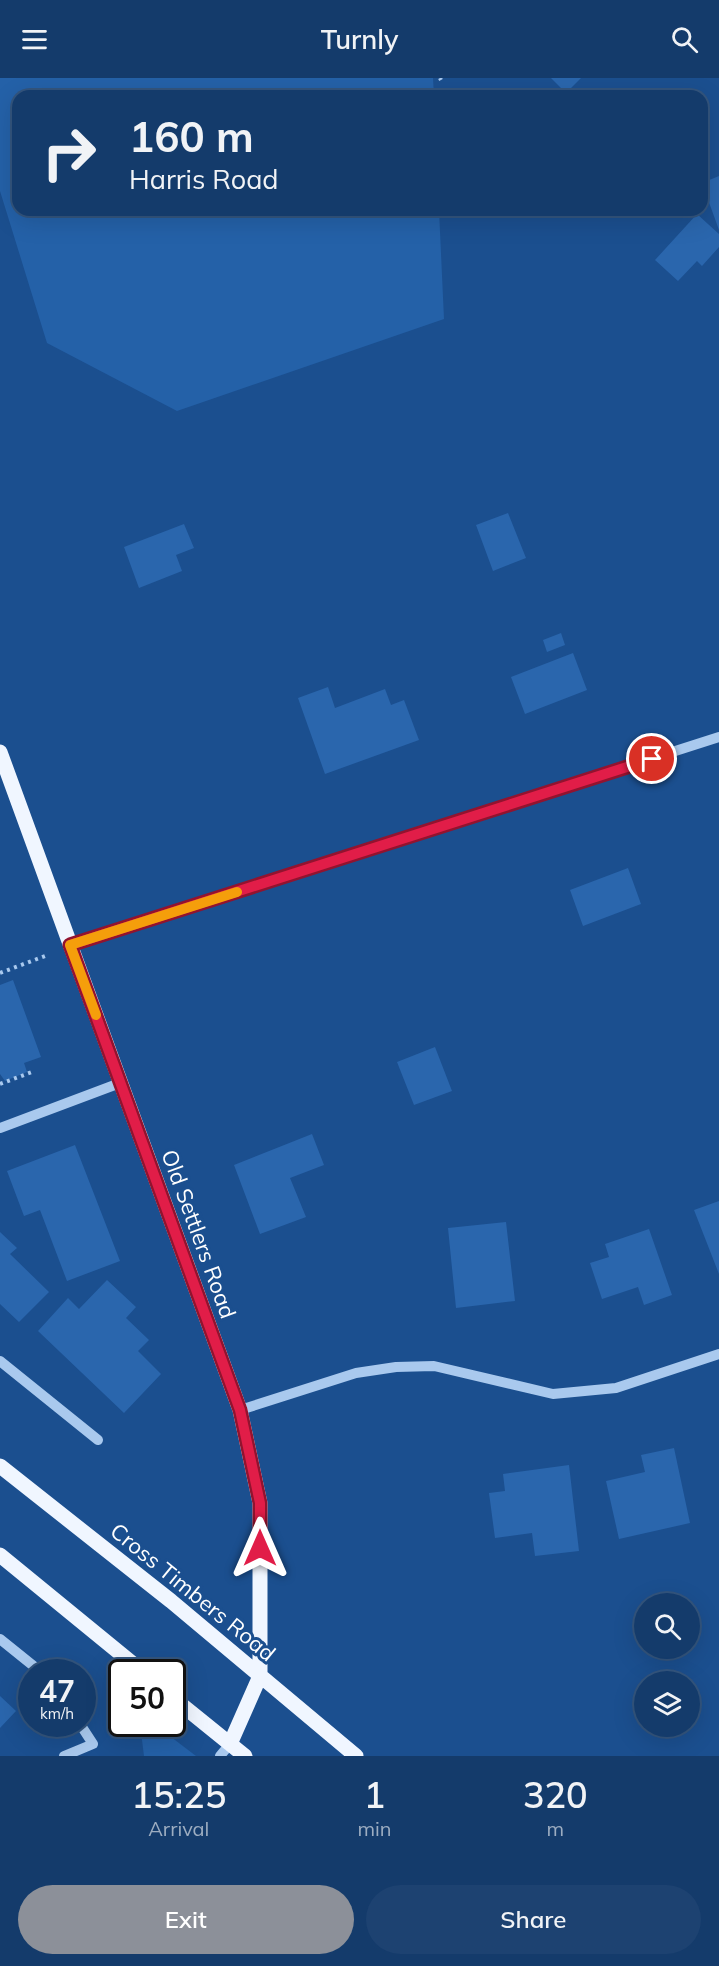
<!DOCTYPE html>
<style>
body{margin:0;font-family:Mulish,sans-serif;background:#1d4271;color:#f1f3f6;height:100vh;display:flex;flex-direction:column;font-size:22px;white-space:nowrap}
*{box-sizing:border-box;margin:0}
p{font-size:20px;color:#9dadc1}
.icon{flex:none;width:33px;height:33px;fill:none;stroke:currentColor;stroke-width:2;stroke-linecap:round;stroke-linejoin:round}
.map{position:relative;height:1678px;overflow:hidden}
.details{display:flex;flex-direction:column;background:#143b6b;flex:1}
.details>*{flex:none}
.banner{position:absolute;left:12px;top:12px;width:696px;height:126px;border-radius:18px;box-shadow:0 6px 24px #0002,0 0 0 2px #33557e;background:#143b6b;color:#f1f3f6;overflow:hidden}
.buttons{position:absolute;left:634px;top:1515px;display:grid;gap:12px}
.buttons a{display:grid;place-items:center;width:66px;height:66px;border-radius:50%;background:#143b6b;box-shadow:0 6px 24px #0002,0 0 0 2px #33557e;font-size:30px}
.speed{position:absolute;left:18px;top:1581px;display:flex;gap:12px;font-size:30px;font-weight:700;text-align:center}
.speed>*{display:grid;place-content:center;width:78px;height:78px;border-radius:50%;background:#143b6b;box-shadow:0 6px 24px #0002,0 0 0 2px #33557e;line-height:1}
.speed small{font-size:15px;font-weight:400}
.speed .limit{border:3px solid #111;border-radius:9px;background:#fff;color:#111}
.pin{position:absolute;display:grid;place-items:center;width:51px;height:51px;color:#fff;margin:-26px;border:3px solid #fff;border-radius:50%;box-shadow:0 2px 6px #0007}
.me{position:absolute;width:66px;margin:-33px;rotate:0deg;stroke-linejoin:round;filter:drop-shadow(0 0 4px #0008)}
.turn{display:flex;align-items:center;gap:21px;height:126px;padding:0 18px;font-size:27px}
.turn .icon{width:78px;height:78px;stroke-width:2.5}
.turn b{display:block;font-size:42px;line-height:51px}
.eta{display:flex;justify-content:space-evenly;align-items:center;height:102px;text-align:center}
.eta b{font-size:36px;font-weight:600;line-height:42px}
.button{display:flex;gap:12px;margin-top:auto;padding:12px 18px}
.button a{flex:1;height:69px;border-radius:36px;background:#8c9099;color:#fff;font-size:24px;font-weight:600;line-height:69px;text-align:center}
.button a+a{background:#1d4271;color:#f1f3f6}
header{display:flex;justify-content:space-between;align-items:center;height:78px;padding:0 18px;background:#143b6b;font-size:27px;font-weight:600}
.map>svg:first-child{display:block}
</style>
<header><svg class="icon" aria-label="menu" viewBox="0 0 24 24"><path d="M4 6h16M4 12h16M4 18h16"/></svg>Turnly<svg class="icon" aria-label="search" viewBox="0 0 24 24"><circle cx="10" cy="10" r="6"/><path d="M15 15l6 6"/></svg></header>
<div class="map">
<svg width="719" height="1678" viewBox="0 0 719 1678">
<rect width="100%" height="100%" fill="#1b4f8f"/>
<path fill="#2461a8" d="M0,0H433L434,18H18V132H439L444,241L177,333L47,265L0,113Z
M140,1646H154L196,1678H144Z"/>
<path fill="#2a66ad" d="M551,0H581L566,15Z
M719,98V152L702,105Z
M697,136L719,156V169L702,188L697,183L678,203L655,182Z
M508,435L526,480L493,493L476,447Z
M184,446L194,470L176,477L182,493L139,510L124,469Z
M561,555L565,567L547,574L543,562Z
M573,575L587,612L525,636L511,599Z
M328,609L335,630L385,611L391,627L404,622L419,662L325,696L298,620Z
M628,790L641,826L583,848L570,812Z
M13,902L41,979L24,985L27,994L5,1003L0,996V907Z
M435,969L452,1013L414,1027L397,984Z
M312,1056L324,1087L290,1100L306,1139L260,1156L234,1087Z
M75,1067L120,1183L67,1203L40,1132L24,1138L7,1093Z
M719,1123V1196L694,1132Z
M506,1144L515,1223L456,1230L448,1150Z
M649,1151L672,1217L644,1227L638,1209L602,1221L590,1185L609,1179L605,1166Z
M0,1154L17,1170L10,1176L49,1214L19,1244L0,1226Z
M107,1202L136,1229L126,1240L149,1262L138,1273L161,1296L124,1335L38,1253L68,1220L79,1231Z
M674,1370L690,1445L619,1461L606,1403L645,1394L641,1377Z
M569,1387L579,1473L535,1478L532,1455L495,1460L489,1415L505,1413L503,1396Z
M0,1618L16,1633L0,1650Z"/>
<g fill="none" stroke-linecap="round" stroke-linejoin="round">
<path stroke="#a9c9ee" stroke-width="4" stroke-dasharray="3 4.5" stroke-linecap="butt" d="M440,0L441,2
M0,895L45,878
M0,1006L32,994"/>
<path stroke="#a9c9ee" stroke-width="10" d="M70,867L719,659
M0,1050L120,1005
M0,1283L98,1362
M240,1332L356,1295L396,1289L434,1288L553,1316L616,1310L719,1276
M0,1561L41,1594
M64,1678L93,1666L80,1646
M220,1678L230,1666"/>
<path stroke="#f0f6ff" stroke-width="15" d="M0,674L240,1332L260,1425V1598L230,1666
M0,1388L171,1523L356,1678
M0,1477L143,1594
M172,1619L245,1678"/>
</g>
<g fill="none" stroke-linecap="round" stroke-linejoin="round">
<g stroke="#92132f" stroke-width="15">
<path id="route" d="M260,1470V1425L240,1332L70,867L652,681"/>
</g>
<use href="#route" stroke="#e11d48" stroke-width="10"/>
<path stroke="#f59e0b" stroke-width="10" d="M96,937L70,867L237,814"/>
</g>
<g text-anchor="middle" stroke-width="6" stroke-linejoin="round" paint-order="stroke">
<g font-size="22" fill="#fff" stroke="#1b4f8f">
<text transform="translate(199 1156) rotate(70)" y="8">Old Settlers Road</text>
<text transform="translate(193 1514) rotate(39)" y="8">Cross Timbers Road</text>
</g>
</g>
</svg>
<div class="buttons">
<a><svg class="icon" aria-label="search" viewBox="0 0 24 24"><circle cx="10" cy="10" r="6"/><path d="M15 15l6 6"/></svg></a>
<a><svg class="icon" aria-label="layers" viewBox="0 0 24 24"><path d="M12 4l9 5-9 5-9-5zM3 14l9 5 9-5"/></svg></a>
</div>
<div class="speed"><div>47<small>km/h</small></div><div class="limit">50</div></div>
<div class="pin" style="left:652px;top:681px;background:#d93025"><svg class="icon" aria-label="arrive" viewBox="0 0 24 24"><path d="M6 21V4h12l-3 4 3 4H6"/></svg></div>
<svg class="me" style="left:260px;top:1470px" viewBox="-20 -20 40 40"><path d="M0-17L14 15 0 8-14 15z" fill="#e11d48" stroke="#fff" stroke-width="4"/></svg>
<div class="banner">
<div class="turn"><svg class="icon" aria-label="right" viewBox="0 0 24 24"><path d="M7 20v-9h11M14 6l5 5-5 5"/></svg><div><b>160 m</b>Harris Road</div></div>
</div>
</div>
<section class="details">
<div class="eta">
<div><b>15:25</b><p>Arrival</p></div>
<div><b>1</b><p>min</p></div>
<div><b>320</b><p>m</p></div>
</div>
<div class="button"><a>Exit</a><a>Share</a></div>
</section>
